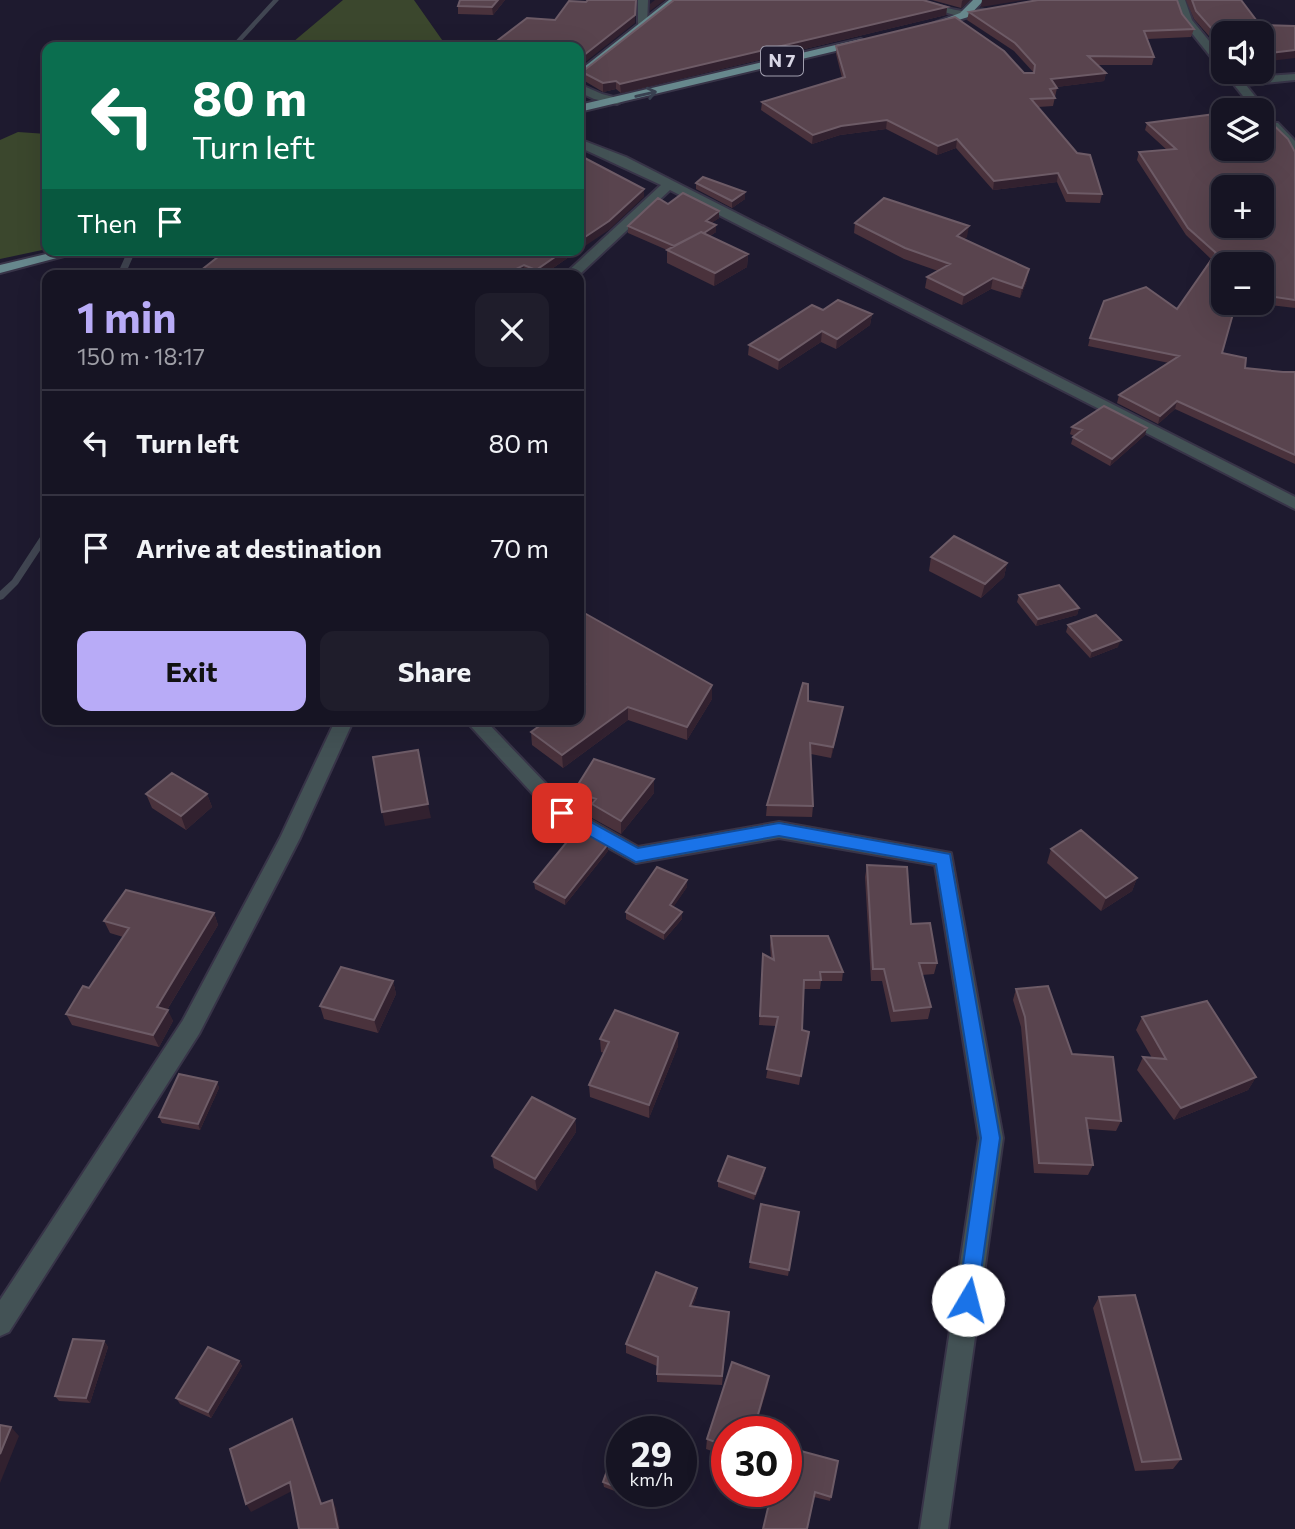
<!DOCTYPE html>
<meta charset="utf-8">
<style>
body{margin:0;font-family:Commissioner,sans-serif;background:#1f1d2b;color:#f1f3f6;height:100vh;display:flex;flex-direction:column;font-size:26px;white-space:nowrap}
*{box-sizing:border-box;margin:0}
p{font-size:23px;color:#9e9ea6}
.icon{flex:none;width:38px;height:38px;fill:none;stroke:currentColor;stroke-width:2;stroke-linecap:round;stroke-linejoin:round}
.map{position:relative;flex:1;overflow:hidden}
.drawer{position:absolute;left:42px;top:270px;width:542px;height:455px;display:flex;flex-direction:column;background:#161423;border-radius:14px;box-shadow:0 7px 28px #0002,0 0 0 2px #353341}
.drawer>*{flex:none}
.banner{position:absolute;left:42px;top:42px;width:542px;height:214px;border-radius:14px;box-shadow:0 7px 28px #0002,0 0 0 2px #353341;background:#0b6e4f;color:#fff;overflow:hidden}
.buttons{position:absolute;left:1211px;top:21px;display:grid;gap:14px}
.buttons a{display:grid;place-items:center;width:63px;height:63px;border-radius:14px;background:#161423;box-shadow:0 7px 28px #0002,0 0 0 2px #353341;font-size:35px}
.speed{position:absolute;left:606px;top:1416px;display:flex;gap:14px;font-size:35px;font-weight:700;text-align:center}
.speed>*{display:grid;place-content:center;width:91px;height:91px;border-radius:50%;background:#161423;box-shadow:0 7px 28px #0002,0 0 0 2px #353341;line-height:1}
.speed small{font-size:18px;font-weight:400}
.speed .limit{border:10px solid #d22;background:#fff;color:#111}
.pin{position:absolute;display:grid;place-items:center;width:60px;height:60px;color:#fff;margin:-30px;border-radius:14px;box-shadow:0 4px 10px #0006}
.me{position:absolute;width:77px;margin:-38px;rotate:8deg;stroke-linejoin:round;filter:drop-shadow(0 0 5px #0008)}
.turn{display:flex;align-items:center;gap:24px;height:147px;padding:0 35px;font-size:32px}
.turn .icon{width:91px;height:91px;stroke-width:2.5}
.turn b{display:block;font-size:49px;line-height:60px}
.then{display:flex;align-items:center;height:66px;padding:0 35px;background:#0003;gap:14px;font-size:26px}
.round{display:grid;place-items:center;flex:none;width:74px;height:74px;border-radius:14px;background:#1f1d2b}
.overview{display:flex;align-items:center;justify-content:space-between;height:119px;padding:0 35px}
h1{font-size:42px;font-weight:700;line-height:52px;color:#b8abf7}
.cta{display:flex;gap:14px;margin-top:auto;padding:14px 35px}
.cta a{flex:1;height:80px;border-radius:14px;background:#b8abf7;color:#111;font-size:28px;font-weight:700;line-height:80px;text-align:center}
.cta a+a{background:#1f1d2b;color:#f1f3f6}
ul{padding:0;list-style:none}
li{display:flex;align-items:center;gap:21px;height:105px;padding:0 35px;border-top:2px solid #353341}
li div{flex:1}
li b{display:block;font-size:26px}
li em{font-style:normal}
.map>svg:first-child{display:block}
</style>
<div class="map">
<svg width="1295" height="1529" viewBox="0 0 1295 1529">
<rect width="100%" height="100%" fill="#1e1a2f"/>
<path fill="#3b472d" d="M343,0H414L447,47H287Z
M18,132L47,134V249L0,259V140Z"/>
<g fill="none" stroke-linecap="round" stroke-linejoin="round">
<path fill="#414652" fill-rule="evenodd" d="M273,0H279L236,47H230Z
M128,250H136L125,275H117Z
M47,530V540L18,584L3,599L0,600V591L12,580L44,531Z"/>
<g stroke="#383448" stroke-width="4">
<path id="minor" d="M638,0H648L647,26L638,24Z
M905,0C925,0 942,8 962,11C972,13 981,6 989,12L964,18Z
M1175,0H1185L1192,20L1223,58V68L1219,67L1182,21Z
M1228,73H1236L1241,78L1295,74V80L1246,85L1266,110L1262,113V110H1254L1228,77Z
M579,84L602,94L621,99L623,101L617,104L594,99L579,92Z
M1270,123H1278L1295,141V152L1270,129Z
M579,139L626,157L1295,497V509L670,190L579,275H564L661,185L579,147Z
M336,719H354L300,838L199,1034L9,1332L0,1336V1300L183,1020L280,838Z
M464,719H484L569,808L638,847L779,822L951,853L1003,1138L948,1529H920L979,1138L935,865L779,838L636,863L555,818Z"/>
</g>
<g stroke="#383448" stroke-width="4">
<path id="primary" d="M669,0H680L579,80V71Z
M973,0H984L968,17L931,29L926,26L960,13Z
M861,39L866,42L865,44L579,112V105Z
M63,250H87L0,273V265Z"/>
</g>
<use href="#minor" fill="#435255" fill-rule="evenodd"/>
<use href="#primary" fill="#67888d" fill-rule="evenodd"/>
</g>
<path fill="#4a323c" d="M505,0L493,15L458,14V6Z
M932,0H970L961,8Z
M1186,0H1241L1262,33H1223V36H1209L1194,19Z
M947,7L946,15L621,93L616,89L603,92L583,80L582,72Z
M969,12L1182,14L1194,29L1191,37L1147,39L1154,57L1152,65H1097L1106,73L1104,81L1056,87L1057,88L1053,106L1038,107L1102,194L1100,203L1066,202L1057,182L993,190L956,148L937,155L886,129L840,135L812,144L761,110L762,102L842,78L836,54V46L1024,73H1034L1014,51L967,20Z
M1262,114L1295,152V308L1255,303H1262V264H1223L1222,353L1245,368L1283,372H1295V464L1175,409L1158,424L1117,403L1119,395L1169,363L1088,346L1090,338L1177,309L1211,259L1186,235L1137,160L1139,152L1167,150L1145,130L1147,123Z
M696,183L745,199L732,208L696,189Z
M668,204L719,218L711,223L716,232L710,236L748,254L747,267L714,286L667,263V250L628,233V226Z
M855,223L967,237L963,239L1027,280L1020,298L991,289L962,305L925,288L927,277L938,271L904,259L854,233Z
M214,250H579L543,275L216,258Z
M823,310L872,314L870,325L836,349L821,342L778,370L748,355L749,345Z
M1072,427L1145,435L1110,466L1071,444L1073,437L1074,436L1070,434Z
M931,557L1007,563L1004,577L981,598L929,571Z
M1019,595L1079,608L1077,615L1036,626L1017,602Z
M579,610L712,699L687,740L628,720L563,768L532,745L531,732L579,719Z
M1068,625L1118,647L1090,658L1066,632Z
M808,701L843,707L841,718L831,758L811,754L813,806L812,817L766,816L767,805Z
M654,779V793L621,834L592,818V811L574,805V791Z
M146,794H207L212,807L186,830L152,808Z
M1051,849L1137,878L1132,891L1101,911L1047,863Z
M608,851L565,905L535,889L534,882Z
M867,865L911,924L937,963L934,974L922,975L931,1007L928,1019L891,1022L882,981H871L865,877Z
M687,880V887L673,907L682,912V919L664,940L626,919V912Z
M214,913L218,925L167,1010L173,1021L159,1047L72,1025L66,1014L89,988L123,937L110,933L104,921Z
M771,936L843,972L842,981H821L820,989H803L802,1030L809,1032L799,1085L766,1078L776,1026L759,1025L763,954L771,959L770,945Z
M393,981L396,994L378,1033L324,1019L320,1006Z
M1016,989L1072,1054L1121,1121L1116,1131L1088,1129L1093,1165L1088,1175L1034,1173L1021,1027L1013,1000Z
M1142,1017L1256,1077L1248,1090L1174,1120L1137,1070L1143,1057L1152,1058L1136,1030Z
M678,1033V1046L649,1118L590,1097L589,1085L604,1053L601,1052L600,1039Z
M217,1082L219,1088L200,1130L162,1123L159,1117Z
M575,1119L576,1132L537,1191L494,1168L492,1156Z
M764,1175L754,1200L718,1187V1181Z
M799,1212L788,1276L749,1268L750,1262Z
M697,1288L696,1297L692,1307L729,1312L722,1385L657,1382V1366L626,1353V1344Z
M1099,1297L1181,1459L1173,1469L1135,1471L1093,1308Z
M104,1341L108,1347L90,1403L59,1401L55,1396Z
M239,1361L242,1366L211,1418L180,1404L176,1398Z
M768,1386L726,1432V1456L706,1449L707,1439Z
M786,1447L831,1497L830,1501L814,1497Z
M621,1448V1491H660L655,1506L604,1487L603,1482Z"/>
<path fill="#32212f" d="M498,0H505L493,15L492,7Z
M636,0L635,23L579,67V59Z
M655,0H665L650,11V4Z
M963,0H970L961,8L962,1Z
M982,0H1024L981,7Z
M947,7L946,15L621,93L620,84Z
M1295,50V58L1262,62V54Z
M1106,73L1104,81L1049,88L1051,79Z
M616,81V89L603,92V83Z
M887,120L886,129L840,135L812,144L813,135L841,126Z
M957,139L956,148L937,155L938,146Z
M1058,173L1057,182L993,190L994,181Z
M644,189V197L609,230L579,250V241Z
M745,192V199L732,208V201Z
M719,211V218L705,228L706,221Z
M716,225V232L679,255V248Z
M969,226L967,237L955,247L957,236Z
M565,250H579L543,275H537L536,270Z
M748,254L747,267L714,286L715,273Z
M524,265L525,274L523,275H504Z
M1029,269L1027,280L1020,298L1022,288Z
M993,278L991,289L962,305L964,295Z
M872,314L870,325L836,349L837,339Z
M822,331L821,342L778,370L779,360Z
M1177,401L1175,409L1158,424L1160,416Z
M1147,428L1145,435L1110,466L1112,459Z
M1007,563L1004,577L981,598L985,584Z
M1079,608L1077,615L1036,626L1038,619Z
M1121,640L1118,647L1090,658L1092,651Z
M712,685V699L687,740V727Z
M628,707V720L563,768L562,755Z
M843,707L841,718L831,758L833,747Z
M654,779V793L621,834V821Z
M207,794L212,807L186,830L181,816Z
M428,804L431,818L385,826L382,812Z
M608,844V851L565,905V898Z
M1137,878L1132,891L1101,911L1106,898Z
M687,880V887L670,912V905Z
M682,912V919L664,940V933Z
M214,913L218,925L162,1018L157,1007Z
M393,981L396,994L378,1033L374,1020Z
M168,1010L173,1021L159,1047L153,1035Z
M678,1033V1046L649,1118V1105Z
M1256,1077L1248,1090L1174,1120L1181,1108Z
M217,1082L219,1088L200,1130L198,1124Z
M575,1119L576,1132L537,1191L535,1179Z
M765,1168L764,1175L754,1200L755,1194Z
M697,1288L696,1297L689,1315L690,1306Z
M104,1341L108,1347L90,1403L86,1398Z
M239,1361L242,1366L211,1418L208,1412Z
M769,1376L768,1386L754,1432H753Z
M292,1419L296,1427L325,1512L321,1504Z
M11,1427L19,1436L0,1483V1454Z
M290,1482L294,1490L251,1512L246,1504Z
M332,1500L336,1508L340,1529H338Z"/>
<path fill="#59444e" stroke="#6d5b66" stroke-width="2" fill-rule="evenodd" d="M460,0H498L492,7L458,6Z
M588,0H636L635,15L579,59V47H489L527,18L555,20L569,1L586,2Z
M674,0H923L947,7L620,84L616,81L603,83L582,72Z
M1038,0H1177L1182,14L1194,29L1144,31L1154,57L1088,56L1106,73L1051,79L1057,88L1050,89L1055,98L1031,99L1077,153L1090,155L1102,194L1068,193L1058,173L994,181L957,139L938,146L887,120L841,126L813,135L762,102L845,77L836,46L955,17L1004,51L1024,73H1034L1035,65L1015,43L969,12Z
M1192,0H1241L1260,25L1295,26V50L1262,54V33H1238L1233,27L1211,28L1196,11Z
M1262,108V114L1288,139L1295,152V300L1262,295V264H1223V303H1236L1222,353L1246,358L1245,368L1283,372H1295V455L1177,401L1160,416L1119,395L1179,356L1090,338L1104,301L1146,287L1177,309L1216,253L1188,228L1139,152L1176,149L1147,123L1223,113V149H1262V110H1241ZM1223,187H1262V226H1223Z
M579,155L644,189L609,221L579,241Z
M703,177L745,192L732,201L696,183Z
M683,193L719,211L706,221L716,225L704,233L701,232L674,246L628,226L658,198L668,204Z
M884,198L969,226L957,236L1029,269L1022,288L993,278L964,295L927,277L950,264L905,248L855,223Z
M701,232L748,254L715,273L667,250Z
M214,250H565L536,270L524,265L504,275H195L219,256Z
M838,300L872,314L837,339L822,331L779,360L749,345L812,305L823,310Z
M1104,406L1147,428L1112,459L1073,437L1082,430L1072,427Z
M954,536L1007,563L985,584L931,557Z
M1059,585L1079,608L1038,619L1019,595Z
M579,610L712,685L687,727L628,707L562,755L531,732L549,719H579V689L585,684L579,680Z
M1096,615L1121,640L1092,651L1068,625Z
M803,683L808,684V701L843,707L833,747L810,743L813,806L767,805Z
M418,750L428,804L382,812L373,757Z
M594,759L654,779L621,821L592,804L596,799L574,791Z
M172,773L207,794L181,816L146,794Z
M579,827L608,844L565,898L534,882Z
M1081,830L1137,878L1106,898L1051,849Z
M867,865L907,867L911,924L930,923L937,963H919L931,1007L894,1011L884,969H873Z
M657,867L687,880L670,905L682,912L664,933L626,912Z
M126,890L214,913L157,1007L168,1010L153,1035L66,1014L83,986L89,988L129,928L104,921Z
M771,936H828L843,972H820L821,980H804L802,1030L809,1032L801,1076L767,1069L778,1017L760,1016L763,954L774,960Z
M341,967L393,981L374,1020L320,1006Z
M1048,986L1072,1054L1113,1057L1121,1121L1086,1118L1093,1165L1039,1163L1025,1017L1016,989Z
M1207,1001L1256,1077L1181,1108L1143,1057L1166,1059L1142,1017Z
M615,1010L678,1033L649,1105L589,1085L609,1042L600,1039Z
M179,1074L217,1082L198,1124L159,1117Z
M532,1097L575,1119L535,1179L492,1156Z
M728,1156L765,1168L755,1194L718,1181Z
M761,1204L799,1212L789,1270L750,1262Z
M656,1272L697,1288L690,1306L729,1312L722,1376L657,1374L658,1357L626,1344Z
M1135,1295L1181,1459L1142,1462L1099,1297Z
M73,1339L104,1341L86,1398L55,1396Z
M208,1347L239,1361L208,1412L176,1398Z
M732,1362L769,1376L753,1432H726V1446L707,1439Z
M292,1419L321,1504L332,1500L338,1529H299L290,1482L246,1504L230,1449Z
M0,1425L11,1427L0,1454Z
M616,1446L621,1448V1489L603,1482Z
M786,1447L838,1461L831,1497L815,1492L807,1529H763L772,1491H786Z
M627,1491H659L656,1501Z"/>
<defs><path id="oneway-shaft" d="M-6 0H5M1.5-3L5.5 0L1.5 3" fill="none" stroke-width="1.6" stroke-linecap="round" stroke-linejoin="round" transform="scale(1.75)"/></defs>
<use stroke="#384050" href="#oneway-shaft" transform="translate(646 94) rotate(-13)"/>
<path fill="#1a73e8" stroke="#114b97" stroke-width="2" d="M562,806L638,848L779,823L950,854L1000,1138L976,1307L968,1310L961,1307L958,1300L981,1138L936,864L779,836L636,862L556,817L554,813Z"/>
<g text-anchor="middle" stroke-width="5" stroke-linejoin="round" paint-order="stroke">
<rect fill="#1e1a2f" stroke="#a09eae" stroke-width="2" x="761" y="46.5" width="42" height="29" rx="5"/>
<g font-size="18" font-weight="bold" fill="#d8d6e5">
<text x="782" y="67">N 7</text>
</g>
</g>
</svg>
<div class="buttons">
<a><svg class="icon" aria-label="sound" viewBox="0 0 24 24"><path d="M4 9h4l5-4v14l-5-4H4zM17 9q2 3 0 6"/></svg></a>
<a><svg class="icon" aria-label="layers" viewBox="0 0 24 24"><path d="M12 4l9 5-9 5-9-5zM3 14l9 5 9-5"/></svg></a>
<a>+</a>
<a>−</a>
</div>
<div class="speed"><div>29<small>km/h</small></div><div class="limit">30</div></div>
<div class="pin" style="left:562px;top:813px;background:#d93025"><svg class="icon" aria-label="arrive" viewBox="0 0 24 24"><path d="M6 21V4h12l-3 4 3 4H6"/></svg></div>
<svg class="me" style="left:968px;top:1300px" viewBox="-20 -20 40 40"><circle r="19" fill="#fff"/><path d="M0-13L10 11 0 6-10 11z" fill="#1a73e8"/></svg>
<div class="banner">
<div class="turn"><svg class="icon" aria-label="left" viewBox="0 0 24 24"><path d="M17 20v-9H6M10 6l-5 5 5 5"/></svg><div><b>80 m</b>Turn left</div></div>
<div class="then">Then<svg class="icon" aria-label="arrive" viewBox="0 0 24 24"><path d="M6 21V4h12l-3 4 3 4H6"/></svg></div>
</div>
<section class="drawer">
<div class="overview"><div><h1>1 min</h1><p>150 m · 18:17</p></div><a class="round"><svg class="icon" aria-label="close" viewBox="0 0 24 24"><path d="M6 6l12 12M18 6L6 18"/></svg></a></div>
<ul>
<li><svg class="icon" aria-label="left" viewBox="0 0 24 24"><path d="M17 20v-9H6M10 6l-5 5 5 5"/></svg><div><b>Turn left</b></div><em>80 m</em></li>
<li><svg class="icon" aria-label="arrive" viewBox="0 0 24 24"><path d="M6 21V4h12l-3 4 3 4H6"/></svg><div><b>Arrive at destination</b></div><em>70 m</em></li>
</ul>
<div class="cta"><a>Exit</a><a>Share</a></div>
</section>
</div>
